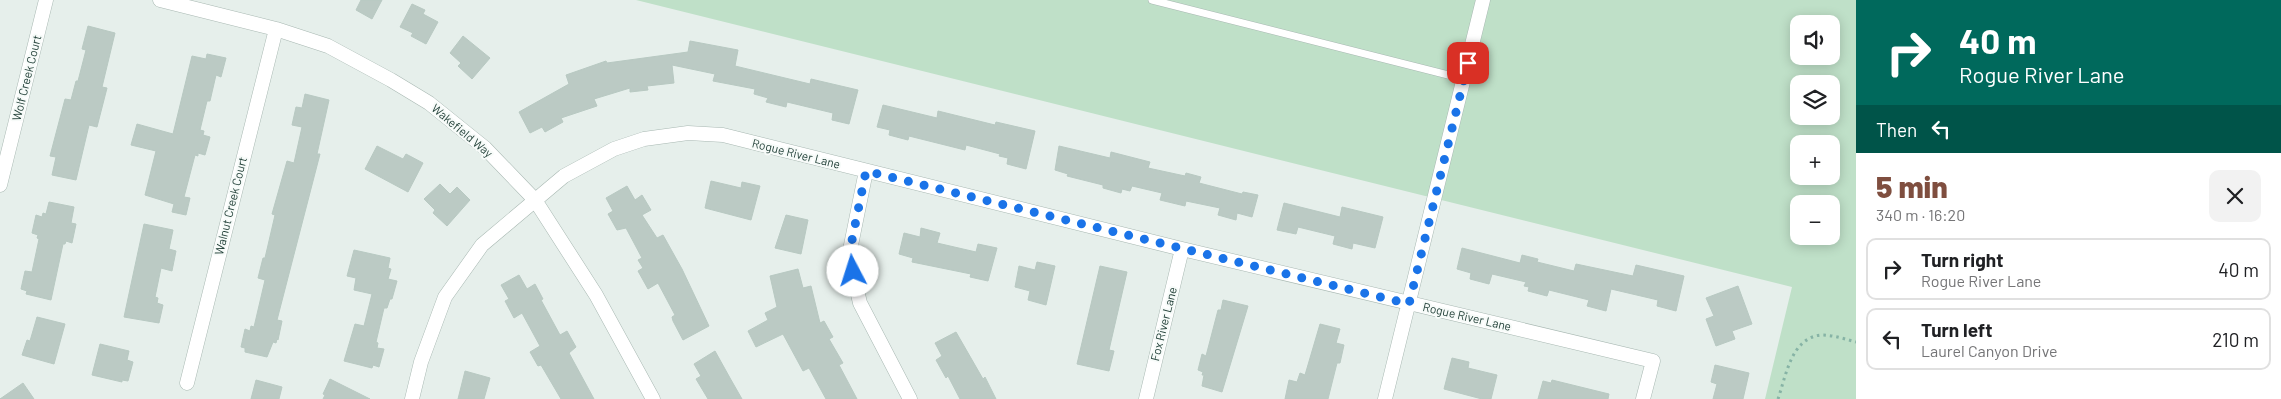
<!DOCTYPE html>
<meta charset="utf-8">
<style>
body{margin:0;font-family:Barlow,sans-serif;background:#f2f2f2;color:#202124;height:100vh;display:flex;flex-direction:column;font-size:19px;white-space:nowrap}
*{box-sizing:border-box;margin:0}
p{font-size:16px;color:#757577}
.icon{flex:none;width:28px;height:28px;fill:none;stroke:currentColor;stroke-width:2;stroke-linecap:round;stroke-linejoin:round}
.map{position:relative;flex:1;overflow:hidden}
.side{display:flex;flex-direction:column;background:#fff;width:425px}
.side>*{flex:none}
.hud{background:#00695c;color:#fff;overflow:hidden}
.fabs{position:absolute;left:1790px;top:15px;display:grid;gap:10px}
.fabs a{display:grid;place-items:center;width:50px;height:50px;border-radius:10px;background:#fff;box-shadow:0 2px 12px #0003;font-size:25px}
.pin{position:absolute;display:grid;place-items:center;width:42px;height:42px;color:#fff;margin:-21px;border-radius:10px;box-shadow:0 2px 8px #0006}
.me{position:absolute;width:55px;margin:-28px;rotate:355deg;stroke-linejoin:round;filter:drop-shadow(0 0 4px #0008)}
.turn{display:flex;align-items:center;gap:18px;height:105px;padding:0 20px;font-size:22px}
.turn .icon{width:65px;height:65px;stroke-width:2.5}
.turn b{display:block;font-size:35px;line-height:42px}
.then{display:flex;align-items:center;height:48px;padding:0 20px;background:#0003;gap:10px;font-size:19px}
.round{display:grid;place-items:center;flex:none;width:52px;height:52px;border-radius:10px;background:#f2f2f2}
.head{display:flex;align-items:center;justify-content:space-between;height:85px;padding:0 20px}
h1{font-size:30px;font-weight:800;line-height:38px;color:#7f4e3f}
ul{padding:0;list-style:none}
li{display:flex;align-items:center;gap:15px;height:62px;margin:0 10px 8px;padding:0 10px;border:2px solid #e0e0e0;border-radius:10px}
li div{flex:1}
li b{display:block;font-size:19px}
li em{font-style:normal}
main{display:flex;flex:1;min-height:0}
.map>svg:first-child{display:block}
</style>
<main>
<div class="map">
<svg width="1856" height="399" viewBox="0 0 1856 399">
<rect width="100%" height="100%" fill="#e6efeb"/>
<path fill="#bfe0c8" fill-rule="evenodd" d="M636,0H1856V399H1765L1792,287ZM1799,24H1831V56H1799ZM1799,84H1831V116H1799ZM1799,144H1831V176H1799ZM1799,204H1831V236H1799Z"/>
<path fill="#bbcac4" stroke="#b8c9c2" d="M361,0H382L372,19L356,10Z
M412,4L425,10L423,14L438,22L426,44L411,36L413,33L400,27Z
M88,26L115,33L102,87L107,88L97,127L89,125L76,180L52,175L56,157L50,156L65,99L71,100L76,81H78L86,50L82,49Z
M463,36L490,58L472,79L458,66L461,63L450,53Z
M690,41L738,50L735,66L810,84L811,79L858,90L849,124L832,120L833,113L787,102L786,107L766,102L768,98L754,94L755,89L713,81L715,74L672,65L674,83L647,86L648,90L630,92V88L594,99L597,106L561,118L563,122L545,132L542,127L530,133L519,112L569,84L566,75L606,61L607,63L688,52Z
M207,54L226,58L221,77L216,75L210,101H207L200,130L204,131L203,135L210,137L205,155L198,153V156L195,155L184,197L190,198L186,215L172,212L174,204L145,195L156,151L131,145L137,124L173,134L192,56L206,59Z
M305,94L329,100L317,154H320L277,320L282,321L278,340L277,339L276,343L273,342L267,357L245,352V348L241,347L245,329L250,331L251,326L254,327L265,280L258,278L263,258H265L275,215L272,214L287,161L294,163L302,127L292,125L296,107L302,108Z
M883,105L937,118L938,111L995,125L996,122L1035,131L1026,169L1007,164L1008,158L999,156L1000,154L966,145L965,150L909,136L908,140L889,135L890,130L877,127Z
M377,146L403,159L406,154L423,163L408,192L365,169Z
M1059,146L1110,158L1111,152L1150,162L1148,168L1185,176L1186,173L1201,177L1199,183L1242,194L1243,192L1258,195L1252,217L1237,213L1236,220L1218,215L1220,208L1186,201L1185,206L1160,200L1162,193L1132,186L1130,191L1122,189L1121,193L1103,188V185L1067,176L1068,174L1055,170Z
M711,181L741,188L742,182L760,186L751,220L705,208Z
M440,184L450,194L457,187L470,200L447,226L433,213L435,210L424,199Z
M627,186L635,200L642,195L651,210L642,215L657,238L663,235L682,269L709,326L683,340L673,321L672,317L675,315L658,283L648,289L638,271L643,268L638,260L642,258L626,228L617,230L608,214L613,211L606,198Z
M49,202L74,207L71,223L76,224L72,243L66,241L65,244H63L51,300L26,294L27,291L21,289L25,271L32,272L39,239L37,238L38,235L32,233L36,215L42,217L43,213L46,214Z
M1284,203L1340,217L1342,207L1383,217L1375,248L1353,243L1352,249L1333,244L1335,236L1298,227L1296,234L1277,230Z
M786,215L808,220L801,254L775,248Z
M144,224L173,230L169,249L176,251L172,271L161,268L155,297L158,298L157,303L163,305L159,323L124,317Z
M921,228L940,233L937,243L976,252L978,244L997,248L988,281L970,277L971,274L912,262L913,258L899,254L904,233L920,237Z
M1462,248L1520,263L1522,255L1538,259L1537,262L1574,271L1576,264L1633,276L1636,265L1684,276L1676,311L1657,306L1658,300L1611,289L1606,311L1587,306L1589,300L1549,290L1547,296L1528,291L1529,287L1524,286L1526,282L1492,274L1489,284L1470,279L1471,273L1457,269Z
M354,250L390,258L388,268L391,269L388,279L397,281L392,299H390L387,308H384L376,342L378,343L377,348L384,349L379,367L373,365L372,368L344,361L355,324L364,326L372,294L354,290L356,278L347,276Z
M1037,262L1055,266L1046,305L1028,300L1030,291L1015,287L1019,266L1035,270Z
M1100,266L1127,272L1109,350L1114,351L1109,371L1077,364Z
M798,269L803,288L811,286L820,323L824,321L833,337L829,339L843,363L839,365L857,399H826L809,368L803,371L783,334L756,347L748,331L768,320L765,313L777,307L770,276Z
M519,275L527,289L535,284L543,299L541,300L560,335L567,331L576,347L569,353L594,399H561L541,365L538,366L530,352L540,346L522,313L514,318L505,301L509,299L501,285Z
M1738,286L1752,324L1732,331L1735,339L1716,346L1706,319L1714,316L1706,298Z
M1223,300L1248,306L1222,392L1202,386L1204,375H1202L1203,372L1198,370L1202,354L1206,356L1218,310H1221Z
M37,317L65,324L54,364L22,355L27,340L30,341Z
M1320,324L1340,329L1336,343L1344,345L1340,363H1337L1328,399H1285L1289,380L1297,382L1300,373L1305,375Z
M956,332L983,379L985,377L996,399H960L948,376L946,378L936,360L942,356L935,343Z
M100,344L129,351L127,360L133,362L128,381L122,380V382L92,375Z
M715,351L730,378L742,399H708L696,379L701,376L694,364Z
M1452,358L1469,362L1468,368L1497,375L1491,399H1482L1444,389Z
M1715,365L1749,373L1743,399H1713L1717,384L1711,382Z
M465,371L490,378L484,399H458Z
M330,379L370,399H323L325,395L323,394Z
M256,380L282,387L279,399H251Z
M1552,380L1609,394L1608,399H1538L1543,381L1551,383Z
M23,383L34,399H0Z"/>
<g fill="none" stroke-linecap="round" stroke-linejoin="round">
<g stroke="#a8b8b2" stroke-width="8">
<path id="service" d="M1152,0L1464,79"/>
</g>
<g stroke="#a8b8b2" stroke-width="15">
<path id="minor" d="M160,0L276,29L328,46L391,80L429,103L485,148L535,200L596,295L653,399
M866,171L849,255L860,303L910,399
M0,185L46,0
M187,383L276,29
M412,399L421,362L445,297L482,245L564,176L614,149L644,139L688,133L723,135L1182,249L1653,361L1643,399
M1146,399L1182,249
M1385,399L1483,0"/>
</g>
<path stroke="#86b3a5" stroke-width="3" stroke-dasharray="2.5 4" stroke-linecap="butt" d="M1778,399C1786,376 1791,338 1821,335C1833,335 1845,339 1856,342"/>
<use href="#service" stroke="#fff" stroke-width="7"/>
<use href="#minor" stroke="#fff" stroke-width="14"/>
</g>
<g fill="none" stroke-linecap="round" stroke-linejoin="round">
<path stroke="#1a73e8" stroke-width="9" stroke-dasharray="0 16.2" d="M853,271L849,255L866,171L1409,304L1468,63"/>
</g>
<g text-anchor="middle" stroke-width="4" stroke-linejoin="round" paint-order="stroke">
<g font-size="12" fill="#24423a" stroke="#f7fbf9">
<text transform="translate(27 78) rotate(-76)" y="4">Wolf Creek Court</text>
<text transform="translate(462 131) rotate(40)" y="4">Wakefield Way</text>
<text transform="translate(796 154) rotate(14)" y="4">Rogue River Lane</text>
<text transform="translate(231 206) rotate(-76)" y="4">Walnut Creek Court</text>
<text transform="translate(1467 317) rotate(13)" y="4">Rogue River Lane</text>
<text transform="translate(1164 324) rotate(-76)" y="4">Fox River Lane</text>
</g>
</g>
</svg>
<div class="fabs">
<a><svg class="icon" aria-label="sound" viewBox="0 0 24 24"><path d="M4 9h4l5-4v14l-5-4H4zM17 9q2 3 0 6"/></svg></a>
<a><svg class="icon" aria-label="layers" viewBox="0 0 24 24"><path d="M12 4l9 5-9 5-9-5zM3 14l9 5 9-5"/></svg></a>
<a>+</a>
<a>−</a>
</div>
<div class="pin" style="left:1468px;top:63px;background:#d93025"><svg class="icon" aria-label="arrive" viewBox="0 0 24 24"><path d="M6 21V4h12l-3 4 3 4H6"/></svg></div>
<svg class="me" style="left:853px;top:271px" viewBox="-20 -20 40 40"><circle r="19" fill="#fff"/><path d="M0-13L10 11 0 6-10 11z" fill="#1a73e8"/></svg>
</div>
<section class="side">
<div class="hud">
<div class="turn"><svg class="icon" aria-label="right" viewBox="0 0 24 24"><path d="M7 20v-9h11M14 6l5 5-5 5"/></svg><div><b>40 m</b>Rogue River Lane</div></div>
<div class="then">Then<svg class="icon" aria-label="left" viewBox="0 0 24 24"><path d="M17 20v-9H6M10 6l-5 5 5 5"/></svg></div>
</div>
<div class="head"><div><h1>5 min</h1><p>340 m · 16:20</p></div><a class="round"><svg class="icon" aria-label="close" viewBox="0 0 24 24"><path d="M6 6l12 12M18 6L6 18"/></svg></a></div>
<ul>
<li><svg class="icon" aria-label="right" viewBox="0 0 24 24"><path d="M7 20v-9h11M14 6l5 5-5 5"/></svg><div><b>Turn right</b><p>Rogue River Lane</p></div><em>40 m</em></li>
<li><svg class="icon" aria-label="left" viewBox="0 0 24 24"><path d="M17 20v-9H6M10 6l-5 5 5 5"/></svg><div><b>Turn left</b><p>Laurel Canyon Drive</p></div><em>210 m</em></li>
</ul>
</section>
</main>
